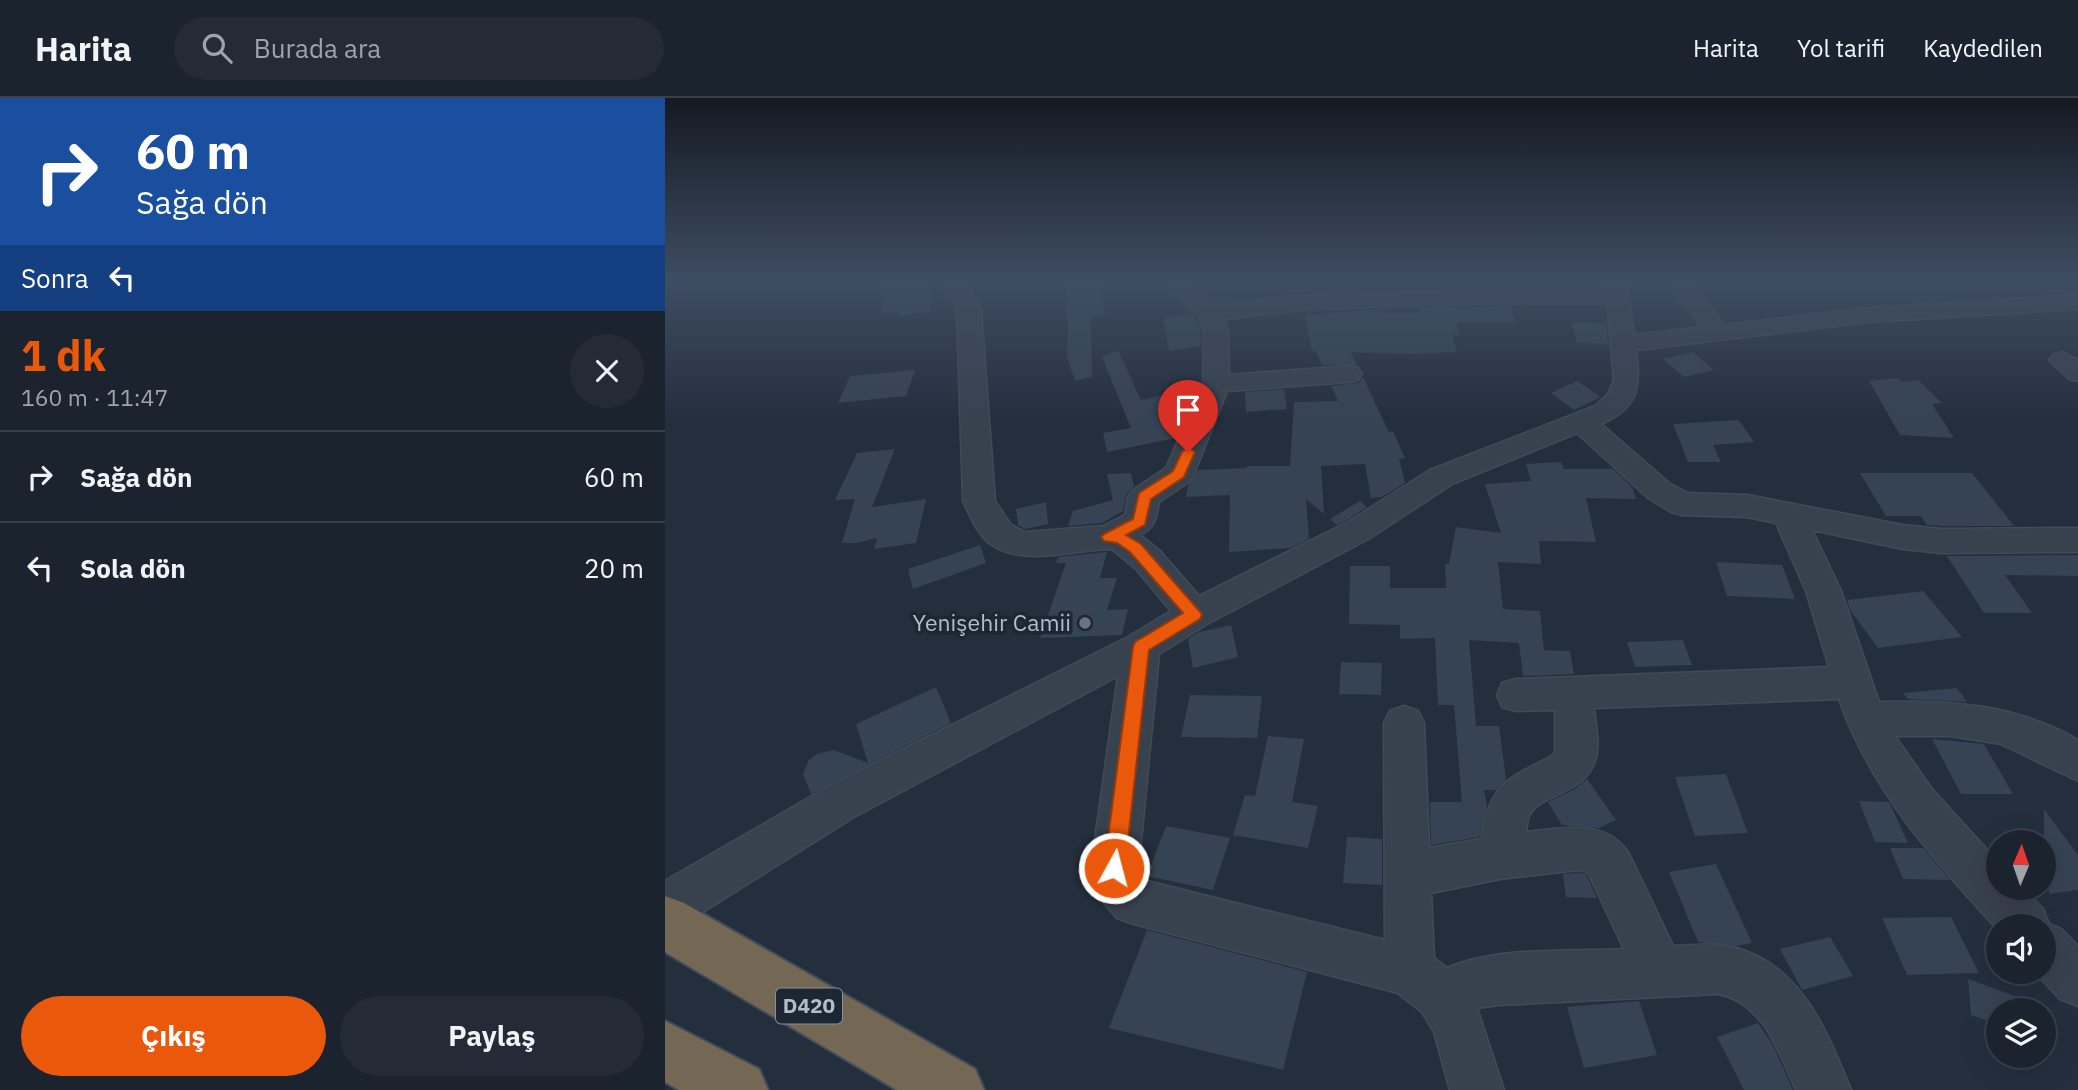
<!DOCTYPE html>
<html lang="tr">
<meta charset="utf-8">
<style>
body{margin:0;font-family:"IBM Plex Sans",sans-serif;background:#242b36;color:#f1f3f6;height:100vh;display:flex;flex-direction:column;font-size:26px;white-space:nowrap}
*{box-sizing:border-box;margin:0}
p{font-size:23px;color:#a0a4aa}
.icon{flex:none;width:38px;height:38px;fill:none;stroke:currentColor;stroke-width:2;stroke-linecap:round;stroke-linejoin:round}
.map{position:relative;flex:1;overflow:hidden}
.drawer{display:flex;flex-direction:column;background:#1b232e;width:665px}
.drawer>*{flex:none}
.banner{background:#1a4fa0;color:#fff;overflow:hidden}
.needle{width:46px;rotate:2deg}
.buttons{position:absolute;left:1321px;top:732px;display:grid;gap:14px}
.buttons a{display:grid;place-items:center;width:70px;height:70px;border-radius:50%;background:#1b232e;box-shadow:0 7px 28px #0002,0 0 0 2px #39404a;font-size:35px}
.pin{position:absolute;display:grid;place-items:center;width:60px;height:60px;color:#fff;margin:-72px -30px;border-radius:50% 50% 50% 0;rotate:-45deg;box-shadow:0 0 7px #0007}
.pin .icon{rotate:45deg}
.me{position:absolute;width:77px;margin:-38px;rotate:7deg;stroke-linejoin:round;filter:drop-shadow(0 0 5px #0008)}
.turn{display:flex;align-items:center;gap:24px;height:147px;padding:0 21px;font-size:32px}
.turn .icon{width:91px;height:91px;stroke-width:2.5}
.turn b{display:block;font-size:49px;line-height:60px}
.then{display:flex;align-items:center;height:66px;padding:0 21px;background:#0003;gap:14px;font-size:26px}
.round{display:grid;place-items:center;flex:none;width:74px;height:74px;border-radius:37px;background:#242b36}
.head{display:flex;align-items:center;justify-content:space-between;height:119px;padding:0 21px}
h1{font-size:42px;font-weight:800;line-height:52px;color:#ea580c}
.action{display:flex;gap:14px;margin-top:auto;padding:14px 21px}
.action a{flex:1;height:80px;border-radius:42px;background:#ea580c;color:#fff;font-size:28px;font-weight:800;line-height:80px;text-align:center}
.action a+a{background:#242b36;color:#f1f3f6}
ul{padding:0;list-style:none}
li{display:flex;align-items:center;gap:21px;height:91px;padding:0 21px;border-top:2px solid #39404a}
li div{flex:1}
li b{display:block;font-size:26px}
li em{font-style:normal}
header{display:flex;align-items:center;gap:42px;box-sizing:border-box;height:98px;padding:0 35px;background:#1b232e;border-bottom:2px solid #39404a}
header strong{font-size:33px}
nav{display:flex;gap:38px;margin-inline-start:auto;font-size:24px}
.search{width:490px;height:63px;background:#242b36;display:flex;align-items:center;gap:18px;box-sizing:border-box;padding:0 24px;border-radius:38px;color:#a0a4aa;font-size:26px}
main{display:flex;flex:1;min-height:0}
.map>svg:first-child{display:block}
</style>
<header>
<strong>Harita</strong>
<div class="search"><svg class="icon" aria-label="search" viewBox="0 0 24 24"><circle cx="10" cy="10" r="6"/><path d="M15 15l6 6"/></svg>Burada ara</div>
<nav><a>Harita</a><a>Yol tarifi</a><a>Kaydedilen</a></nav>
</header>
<main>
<section class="drawer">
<div class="banner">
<div class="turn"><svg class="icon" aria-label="right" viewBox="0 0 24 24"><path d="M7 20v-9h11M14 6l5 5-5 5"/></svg><div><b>60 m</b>Sağa dön</div></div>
<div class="then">Sonra<svg class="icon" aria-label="left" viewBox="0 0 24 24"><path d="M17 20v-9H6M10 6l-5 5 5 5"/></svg></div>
</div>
<div class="head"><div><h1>1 dk</h1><p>160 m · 11:47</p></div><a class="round"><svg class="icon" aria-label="close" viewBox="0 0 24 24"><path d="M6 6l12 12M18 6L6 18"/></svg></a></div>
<ul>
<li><svg class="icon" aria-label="right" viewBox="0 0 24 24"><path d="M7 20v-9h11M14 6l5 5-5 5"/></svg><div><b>Sağa dön</b></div><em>60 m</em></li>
<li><svg class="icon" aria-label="left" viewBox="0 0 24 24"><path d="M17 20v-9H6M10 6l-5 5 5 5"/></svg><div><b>Sola dön</b></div><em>20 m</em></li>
</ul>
<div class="action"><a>Çıkış</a><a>Paylaş</a></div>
</section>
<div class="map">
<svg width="1413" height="992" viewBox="0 0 1413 992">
<rect width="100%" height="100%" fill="#242f3e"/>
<path fill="#364354" d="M219,183H263L266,213L234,218V214L218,217Z
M399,183H435L440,217L426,219L427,279L410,283L402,259L403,227Z
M845,208L850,224H791L795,237H787L792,254L746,256L686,254L692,267H657L651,253H647L640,217L714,211V215H756L755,210Z
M527,216L535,229L536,248L504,253L498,220Z
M907,224L941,225L943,246L912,245Z
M453,252L476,302L507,295L517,326L511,340L442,354L438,335L466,330L437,259Z
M1028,254L1049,272L1019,279L998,261Z
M250,272L241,298L173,305L185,278Z
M698,279L724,334L728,333L740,360L734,361L740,385L717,399L706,400L700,366L656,368L659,416L641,401L644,441L626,450L564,454L565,397L521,399L523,388L533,372L581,370L582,368H625L629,304L673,303L666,288L694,285Z
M1233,280L1237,284L1253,282L1277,305L1267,306L1289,340L1235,337L1204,283Z
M912,283L936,299L909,312L886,295Z
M619,291L622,311L581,314L580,294Z
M1074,322L1089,344L1048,347L1056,364H1023L1008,326Z
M230,351L207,409L261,401L251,445L209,451L212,440L192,445H177L190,401L170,402L192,355Z
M896,364L899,371H948L967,389L971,401L921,400L931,444L874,443L876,466L833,464L838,511L875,513L879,552L905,553L909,576L858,578L854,545L804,542L811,628H834L841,682L831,692H819L822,709L814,739L766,747L765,704H797L789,607H773L770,540L735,541V527L684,526L685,468H725V490H781L780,466H784L791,429L836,435L820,386L866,383L861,366Z
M466,375L469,388L461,397L458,413L437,425L403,428L408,413L448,402L442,376Z
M1195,375H1307L1349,428H1276L1262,427L1256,418H1221Z
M695,403L702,409L682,422L672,427L665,421Z
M381,404L383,426L360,431L353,427L351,411Z
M315,447L321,465L248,491L243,471Z
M442,454L435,480H452L442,512L463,511L457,537L375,540L401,465H391L393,459Z
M1413,457V478L1340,477L1367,515H1319L1282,458Z
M1051,464L1117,467L1130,501L1062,498Z
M1258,493L1297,539L1213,550L1185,512L1182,502Z
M566,527L573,559L528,570L523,541L534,534Z
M1018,542L1027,567L970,569L962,544Z
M676,564L717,565L716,597L674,596Z
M271,589L286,625L146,696L138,676L144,662L152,656L169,652L203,665L191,626Z
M1292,590L1302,604L1243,601L1238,595Z
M525,597L597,598L592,640L516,639Z
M603,638L639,641L627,704L653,708L643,750L568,737L580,697L590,698Z
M1267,641L1319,646L1348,696H1296Z
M1061,676L1083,735L1030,738L1010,679Z
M922,681L951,722L934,730L897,727L883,704L910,691Z
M1194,703L1224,704L1243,745L1210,744Z
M1379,711L1413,757V792L1384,796V785H1379Z
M501,728L565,740L548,792L482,778Z
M682,739L717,741V787L678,785Z
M1225,750H1258L1285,782L1238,781Z
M1051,766L1087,845L1070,848L1033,844L1004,774Z
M913,775L921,776L932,800L901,799L898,776Z
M1286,819L1314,875L1242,877L1217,820Z
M482,832L642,874L618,972L444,930Z
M1165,839L1188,878L1137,892L1115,851Z
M1303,881L1380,909L1379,912H1334V927L1306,917Z
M974,903L992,957L919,970L902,909Z
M1093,925L1109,949L1128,992H1079L1052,939Z"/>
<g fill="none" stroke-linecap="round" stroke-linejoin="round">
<g stroke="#414a57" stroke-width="3">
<path id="minor" d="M279,183H301L316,212L330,403L346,427L360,434L438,428L460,417L463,399L468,392L501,370L538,286L539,234L534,219L498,183H522L550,208L605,200L705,194L940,191V183H962L969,237L1036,229L1004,183H1026L1059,227L1204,210L1413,197V211L1204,224L971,252C976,288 974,310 936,326L1005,386L1023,395L1082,397L1238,427L1276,431L1413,430V454L1276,455L1238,451L1147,432L1176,493L1214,604C1285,602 1351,606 1413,642V683L1336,646L1286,638H1230L1267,691L1334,765V789H1357L1378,811L1384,826L1396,831L1413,848V908L1395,901L1369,873H1379V828H1334V833C1269,762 1206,693 1174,601L929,610C930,625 935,645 931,659C922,698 875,694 864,718C862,723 862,729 861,734C898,730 939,720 963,754L1008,848C1023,848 1041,845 1056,847C1133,858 1160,929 1186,992H1131C1114,954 1099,906 1054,896L834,907L812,910L839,992H785L769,934L757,914L733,895L469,826L452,820L439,805L426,770L453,578L189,719L17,827L0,834V783L159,691L463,539L506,513L471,471L447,451C410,451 357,470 324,445C311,434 305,417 298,403L292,212ZM828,205H942L949,282L943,296L930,308L765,372L683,424L534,498L495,453L475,437C491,429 491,420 494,404L525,383L529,376L562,293L684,284L693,282L697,276L693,270L684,268L564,277L563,234L559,221L645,211ZM912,335L983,400L1006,414L1017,417L1082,419L1111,425L1141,493L1164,569L851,581L837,585L832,597L837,609L851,613L890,612V653L887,658C839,683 827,684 816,741L764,750L759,625L753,613L739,608L725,613L719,625L720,842L482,783L473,774L494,556L542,526L705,440L787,386ZM913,772L923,774L959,851C904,854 833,848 782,870L769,860L766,795L835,781Z
M1397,254L1413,262V283L1404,281L1384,262L1388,257Z"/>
</g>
<g stroke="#434c59" stroke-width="4">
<path id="highway" d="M0,798L19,805L310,971L319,992H232L0,854Z
M0,923L94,971L103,992H14L0,984Z"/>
</g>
<use href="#minor" fill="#38414e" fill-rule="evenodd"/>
<use href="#highway" fill="#746855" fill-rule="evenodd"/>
</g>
<linearGradient id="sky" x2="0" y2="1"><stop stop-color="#141a22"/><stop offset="0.57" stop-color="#3f4d63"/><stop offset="1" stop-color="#3f4d63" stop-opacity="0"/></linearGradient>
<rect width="1413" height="321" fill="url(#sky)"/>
<path fill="#ea580c" stroke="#983908" stroke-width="2" d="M523,349L530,354L519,379L486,401L480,427L461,437L476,446L537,516L535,521L484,552L460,770L457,777L449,780L442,777L439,770L468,549L470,544L518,515L465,454L452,445L439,443L436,439L439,436L468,421L474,395L508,373L517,354Z"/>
<circle fill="#6b7280" stroke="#1d2633" stroke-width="2.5" cx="420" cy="525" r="7"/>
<g text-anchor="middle" stroke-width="7" stroke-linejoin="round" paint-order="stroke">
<rect fill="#1d2633" stroke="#878f9c" stroke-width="2" x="111" y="890.5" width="66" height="35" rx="5"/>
<g font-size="21" font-weight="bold" fill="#b4bcc9">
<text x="144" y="915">D420</text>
</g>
<g font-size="23" fill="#b4bcc9" stroke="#1d2633" text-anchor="end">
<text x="406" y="533">Yenişehir Camii</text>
</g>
</g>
</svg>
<div class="buttons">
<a><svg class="needle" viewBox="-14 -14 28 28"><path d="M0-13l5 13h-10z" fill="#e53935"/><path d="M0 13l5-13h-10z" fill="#a0a4aa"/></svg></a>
<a><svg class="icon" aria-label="sound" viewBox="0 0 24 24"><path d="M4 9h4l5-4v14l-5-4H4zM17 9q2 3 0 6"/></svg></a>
<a><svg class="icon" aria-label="layers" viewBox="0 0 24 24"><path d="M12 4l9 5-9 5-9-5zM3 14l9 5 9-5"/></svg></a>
</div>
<div class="pin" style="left:523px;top:354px;background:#d93025"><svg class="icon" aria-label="arrive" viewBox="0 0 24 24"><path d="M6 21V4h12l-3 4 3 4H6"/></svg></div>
<svg class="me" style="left:449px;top:770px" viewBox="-20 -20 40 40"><circle r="17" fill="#ea580c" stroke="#fff" stroke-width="3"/><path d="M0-11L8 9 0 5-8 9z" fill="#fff"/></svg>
</div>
</main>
